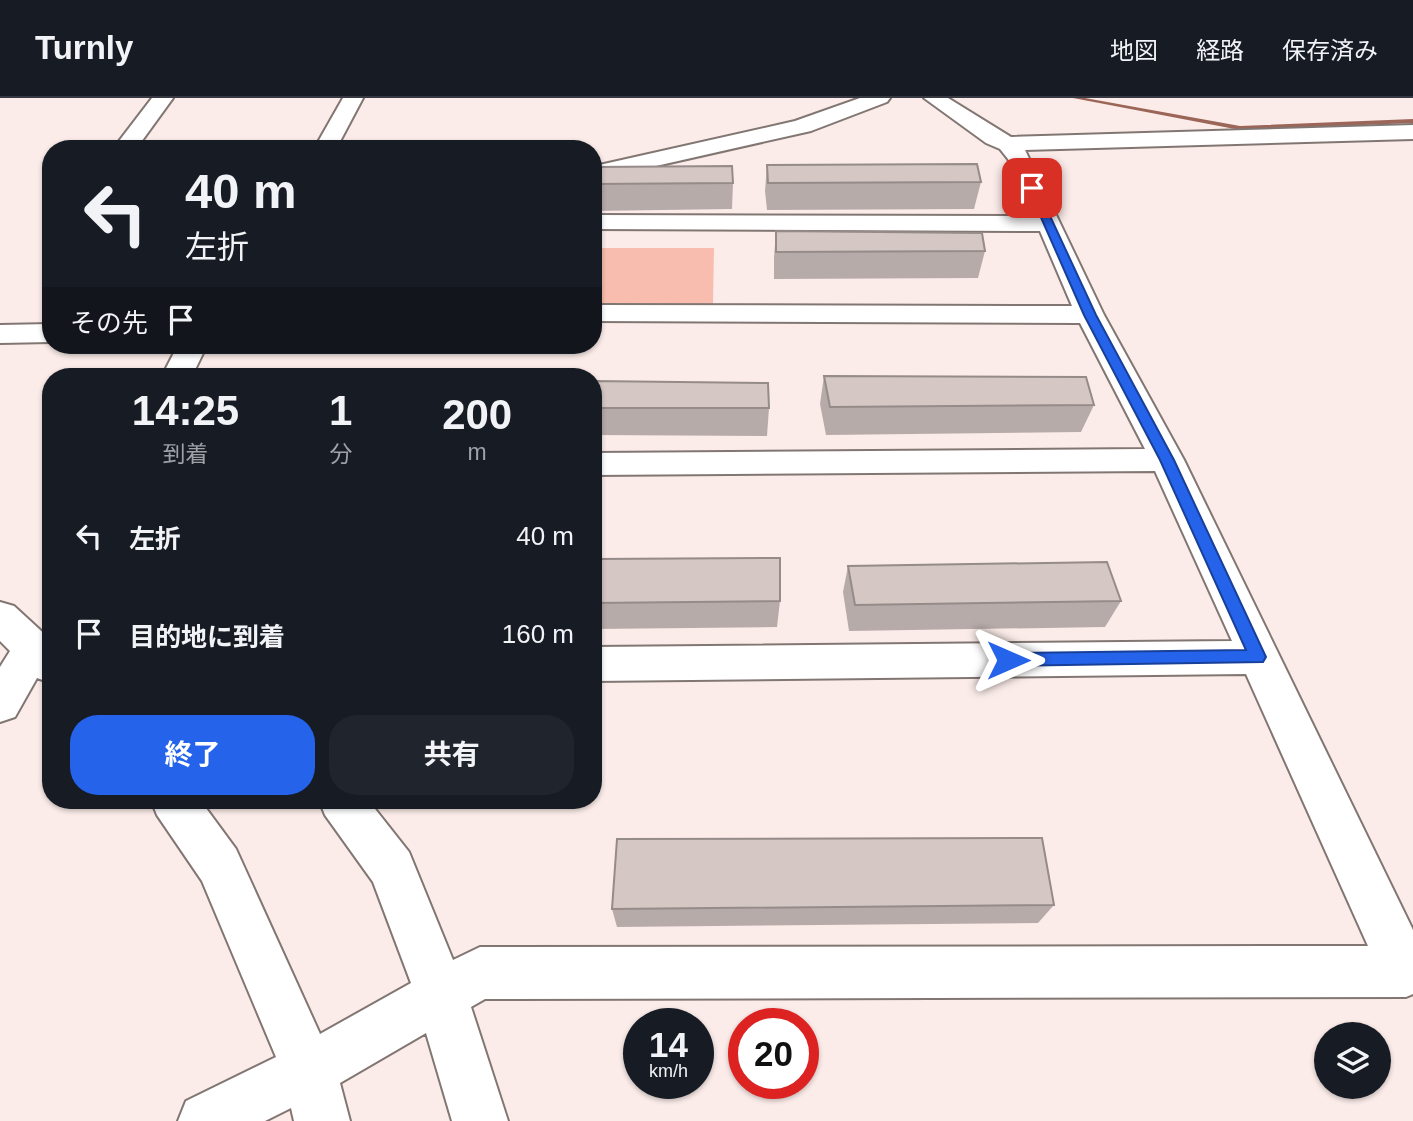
<!DOCTYPE html>
<html lang="ja">
<meta charset="utf-8">
<style>
body{margin:0;font-family:Arial,"Noto Sans JP",sans-serif;background:#20242c;color:#f1f3f6;height:100vh;display:flex;flex-direction:column;font-size:26px;white-space:nowrap}
*{box-sizing:border-box;margin:0}
p{font-size:23px;color:#9ea1a6}
.icon{flex:none;width:38px;height:38px;fill:none;stroke:currentColor;stroke-width:2;stroke-linecap:round;stroke-linejoin:round}
.map{position:relative;flex:1;overflow:hidden}
.sheet{position:absolute;left:42px;top:270px;width:560px;height:441px;display:flex;flex-direction:column;background:#171b24;border-radius:28px;box-shadow:0 2px 5px #0004}
.sheet>*{flex:none}
.guide{position:absolute;left:42px;top:42px;width:560px;height:214px;border-radius:28px;box-shadow:0 2px 5px #0004;background:#171b24;color:#f1f3f6;overflow:hidden}
.fabs{position:absolute;left:1314px;top:924px;display:grid;gap:14px}
.fabs a{display:grid;place-items:center;width:77px;height:77px;border-radius:50%;background:#171b24;box-shadow:0 2px 5px #0004;font-size:35px}
.speed{position:absolute;left:623px;top:910px;display:flex;gap:14px;font-size:35px;font-weight:700;text-align:center}
.speed>*{display:grid;place-content:center;width:91px;height:91px;border-radius:50%;background:#171b24;box-shadow:0 2px 5px #0004;line-height:1}
.speed small{font-size:18px;font-weight:400}
.speed .limit{border:10px solid #d22;background:#fff;color:#111}
.pin{position:absolute;display:grid;place-items:center;width:60px;height:60px;color:#fff;margin:-30px;border-radius:14px;box-shadow:0 4px 10px #0006}
.me{position:absolute;width:77px;margin:-38px;rotate:90deg;stroke-linejoin:round;filter:drop-shadow(0 0 5px #0008)}
.turn{display:flex;align-items:center;gap:24px;height:147px;padding:0 28px;font-size:32px}
.turn .icon{width:91px;height:91px;stroke-width:2.5}
.turn b{display:block;font-size:49px;line-height:60px}
.then{display:flex;align-items:center;height:66px;padding:0 28px;background:#0003;gap:14px;font-size:26px}
.eta{display:flex;justify-content:space-evenly;align-items:center;height:119px;text-align:center}
.eta b{font-size:42px;font-weight:700;line-height:49px}
.action{display:flex;gap:14px;margin-top:auto;padding:14px 28px}
.action a{flex:1;height:80px;border-radius:28px;background:#2563eb;color:#fff;font-size:28px;font-weight:700;line-height:80px;text-align:center}
.action a+a{background:#20242c;color:#f1f3f6}
ul{padding:0;list-style:none}
li{display:flex;align-items:center;gap:21px;height:98px;padding:0 28px}
li div{flex:1}
li b{display:block;font-size:26px}
li em{font-style:normal}
header{display:flex;align-items:center;gap:42px;box-sizing:border-box;height:98px;padding:0 35px;background:#171b24;border-bottom:2px solid #363941}
header strong{font-size:33px}
nav{display:flex;gap:38px;margin-inline-start:auto;font-size:24px}
.map>svg:first-child{display:block}
</style>
<header>
<strong>Turnly</strong>
<nav><a>地図</a><a>経路</a><a>保存済み</a></nav>
</header>
<div class="map">
<svg width="1413" height="1023" viewBox="0 0 1413 1023">
<rect width="100%" height="100%" fill="#fbece9"/>
<path fill="#f8bdae" d="M593,150H714L713,206L593,207Z"/>
<g fill="none" stroke-linecap="round" stroke-linejoin="round">
<path fill="#9b6558" fill-rule="evenodd" d="M1073,0H1085L1240,28L1413,21V25L1240,32Z"/>
<g stroke="#827673" stroke-width="4">
<path id="minor" d="M152,0H173L136,51H113Z
M343,0H363L336,51H314Z
M860,0H890L887,4L811,33L603,80L593,76L595,68L795,23Z
M924,0H948L1011,39L1413,27V41L1025,52L1104,217L1184,362L1413,832V896L1406,899L485,901L471,909L508,1023H452L426,935L340,985L350,1023H294L291,1010L265,1023H178L186,1003L276,959L202,783L157,717L151,702H200L236,751L320,936L411,885L373,784L325,717L319,702H368L409,754L453,862L480,849L1368,848L1246,576L593,583V549L1232,543L1155,373L593,377V355L1145,351L1080,225L593,223V207L1072,208L1040,133L593,131V117L1033,118L1008,61L1000,51L986,45Z
M51,226V244L0,245V227Z
M178,247H207L192,278H162Z
M0,504L14,508L51,542V585L37,580L15,619L0,624V569L10,553L0,543Z"/>
</g>
<use href="#minor" fill="#fff" fill-rule="evenodd"/>
</g>
<path fill="#b7aba9" d="M767,67L981,84L974,111L767,112L765,93Z
M593,69L733,85L732,111L593,113Z
M776,133L985,153L978,180L774,181V160Z
M824,278L1094,307L1081,334L826,337L820,306Z
M593,283L769,310L767,338L593,337Z
M593,461L780,503L777,529L593,531Z
M848,468L1121,503L1105,529L849,533L843,494Z
M1054,807L1038,825L617,829L612,811Z"/>
<path fill="#d5c7c4" stroke="#958b89" stroke-width="2" d="M977,66L981,84L768,85L767,67Z
M732,68L733,85L593,86V69Z
M776,133L982,135L985,153L776,154Z
M824,278L1086,279L1094,307L830,309Z
M593,283L768,285L769,310H593Z
M780,460V503L593,505V461Z
M1107,464L1121,503L855,507L848,468Z
M1042,740L1054,807L612,811L617,741Z"/>
<path fill="#2563eb" stroke="#184099" stroke-width="2" d="M1032,87L1037,90L1096,217L1174,362L1266,559L1263,564L1008,568L1002,566L1000,562L1002,557L1008,555L1246,552L1160,362L1084,217L1028,90Z"/>
</svg>
<div class="fabs">
<a><svg class="icon" aria-label="layers" viewBox="0 0 24 24"><path d="M12 4l9 5-9 5-9-5zM3 14l9 5 9-5"/></svg></a>
</div>
<div class="speed"><div>14<small>km/h</small></div><div class="limit">20</div></div>
<div class="pin" style="left:1032px;top:90px;background:#d93025"><svg class="icon" aria-label="arrive" viewBox="0 0 24 24"><path d="M6 21V4h12l-3 4 3 4H6"/></svg></div>
<svg class="me" style="left:1008px;top:562px" viewBox="-20 -20 40 40"><path d="M0-17L14 15 0 8-14 15z" fill="#2563eb" stroke="#fff" stroke-width="4"/></svg>
<div class="guide">
<div class="turn"><svg class="icon" aria-label="left" viewBox="0 0 24 24"><path d="M17 20v-9H6M10 6l-5 5 5 5"/></svg><div><b>40 m</b>左折</div></div>
<div class="then">その先<svg class="icon" aria-label="arrive" viewBox="0 0 24 24"><path d="M6 21V4h12l-3 4 3 4H6"/></svg></div>
</div>
<section class="sheet">
<div class="eta">
<div><b>14:25</b><p>到着</p></div>
<div><b>1</b><p>分</p></div>
<div><b>200</b><p>m</p></div>
</div>
<ul>
<li><svg class="icon" aria-label="left" viewBox="0 0 24 24"><path d="M17 20v-9H6M10 6l-5 5 5 5"/></svg><div><b>左折</b></div><em>40 m</em></li>
<li><svg class="icon" aria-label="arrive" viewBox="0 0 24 24"><path d="M6 21V4h12l-3 4 3 4H6"/></svg><div><b>目的地に到着</b></div><em>160 m</em></li>
</ul>
<div class="action"><a>終了</a><a>共有</a></div>
</section>
</div>
